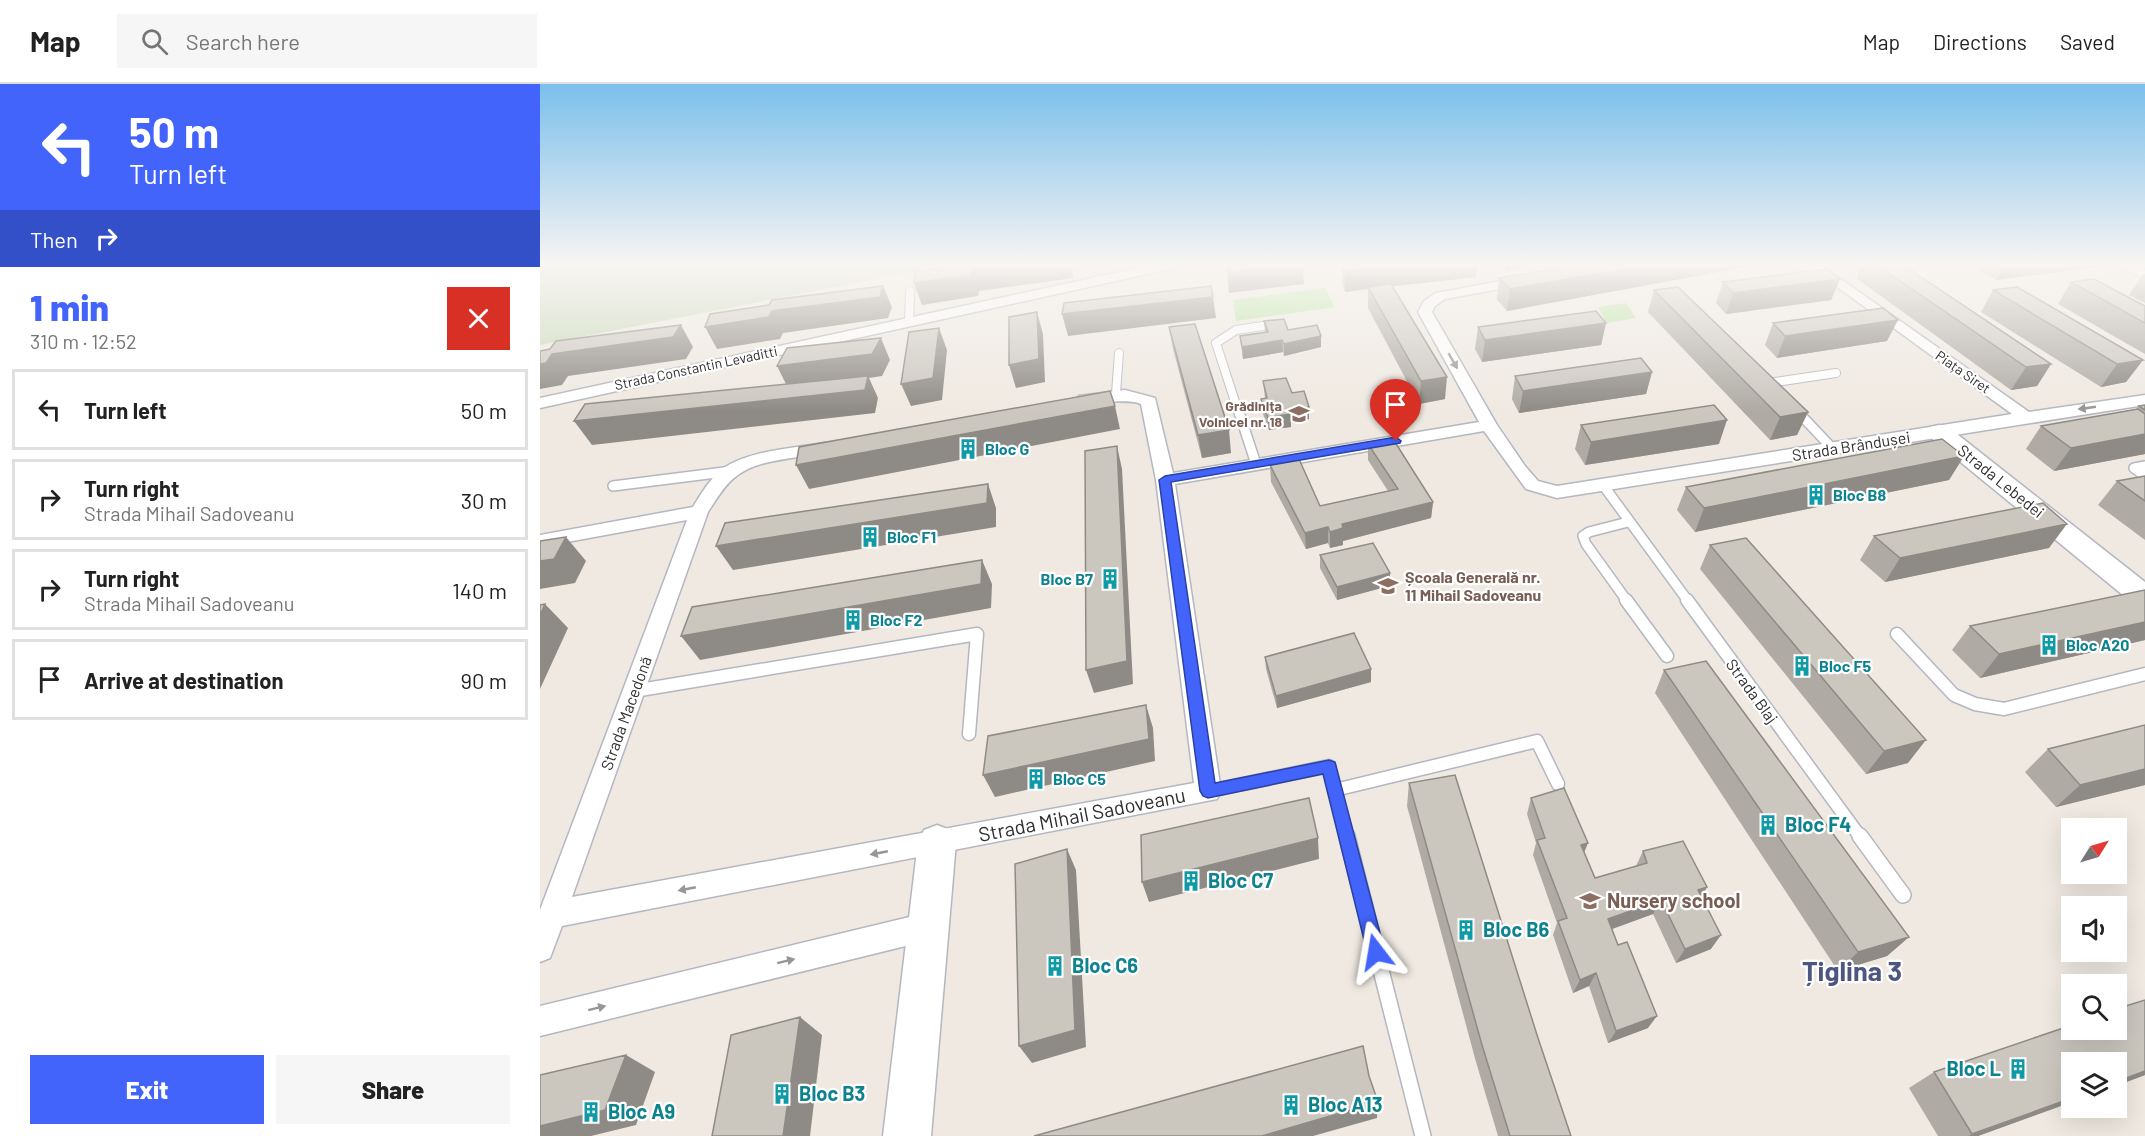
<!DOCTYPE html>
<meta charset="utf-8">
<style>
body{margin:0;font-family:Barlow,sans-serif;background:#f6f6f6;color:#222;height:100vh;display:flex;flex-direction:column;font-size:22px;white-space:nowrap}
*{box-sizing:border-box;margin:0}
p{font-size:20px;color:#767676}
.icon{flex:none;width:33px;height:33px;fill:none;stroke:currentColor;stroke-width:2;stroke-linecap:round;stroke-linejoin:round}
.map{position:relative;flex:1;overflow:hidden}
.sheet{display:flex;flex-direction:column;background:#fff;width:540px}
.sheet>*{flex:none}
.guide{background:#4264fb;color:#fff;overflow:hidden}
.needle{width:39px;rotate:53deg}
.controls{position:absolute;left:1521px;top:734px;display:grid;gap:12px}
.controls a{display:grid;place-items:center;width:66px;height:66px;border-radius:0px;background:#fff;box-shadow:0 6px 24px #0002;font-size:30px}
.pin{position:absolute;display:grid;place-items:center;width:51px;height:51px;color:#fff;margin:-62px -26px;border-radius:50% 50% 50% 0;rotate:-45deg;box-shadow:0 0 6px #0007}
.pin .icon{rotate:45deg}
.me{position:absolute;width:66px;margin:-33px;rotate:346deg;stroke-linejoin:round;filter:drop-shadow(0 0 4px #0008)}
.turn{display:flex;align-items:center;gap:21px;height:126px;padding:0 30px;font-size:27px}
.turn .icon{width:78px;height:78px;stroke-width:2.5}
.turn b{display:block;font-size:42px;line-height:51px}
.then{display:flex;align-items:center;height:57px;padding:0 30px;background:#0003;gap:12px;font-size:22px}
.round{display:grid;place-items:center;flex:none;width:63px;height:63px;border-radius:0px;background:#f6f6f6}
.headline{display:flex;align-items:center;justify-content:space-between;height:102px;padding:0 30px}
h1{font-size:36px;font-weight:800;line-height:45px;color:#4264fb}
.button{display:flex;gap:12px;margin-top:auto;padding:12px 30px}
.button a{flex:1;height:69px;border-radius:0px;background:#4264fb;color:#fff;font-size:24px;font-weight:800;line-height:69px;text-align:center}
.button a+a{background:#f6f6f6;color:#222}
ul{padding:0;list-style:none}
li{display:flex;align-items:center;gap:18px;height:81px;margin:0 12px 9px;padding:0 18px;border:3px solid #e0e0e0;border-radius:0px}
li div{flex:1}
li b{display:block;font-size:22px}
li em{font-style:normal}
header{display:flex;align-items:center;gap:36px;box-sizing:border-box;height:84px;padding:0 30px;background:#fff;border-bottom:2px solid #e0e0e0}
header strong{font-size:28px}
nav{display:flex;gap:33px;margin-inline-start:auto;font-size:21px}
.search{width:420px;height:54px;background:#f6f6f6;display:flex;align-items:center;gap:15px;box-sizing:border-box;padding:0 21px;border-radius:0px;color:#767676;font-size:22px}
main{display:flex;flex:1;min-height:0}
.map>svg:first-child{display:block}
</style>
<header>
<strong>Map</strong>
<div class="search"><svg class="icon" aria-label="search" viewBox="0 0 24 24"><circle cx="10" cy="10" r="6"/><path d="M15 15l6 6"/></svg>Search here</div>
<nav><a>Map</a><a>Directions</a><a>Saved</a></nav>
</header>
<main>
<section class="sheet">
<div class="guide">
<div class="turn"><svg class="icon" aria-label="left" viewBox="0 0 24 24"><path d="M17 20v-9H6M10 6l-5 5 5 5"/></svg><div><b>50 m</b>Turn left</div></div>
<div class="then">Then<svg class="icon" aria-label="right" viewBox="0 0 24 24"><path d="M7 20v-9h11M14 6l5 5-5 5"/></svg></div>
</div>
<div class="headline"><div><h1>1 min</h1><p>310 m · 12:52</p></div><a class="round" style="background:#d93025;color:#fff"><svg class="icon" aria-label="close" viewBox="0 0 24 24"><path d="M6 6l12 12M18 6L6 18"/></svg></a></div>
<ul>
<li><svg class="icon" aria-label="left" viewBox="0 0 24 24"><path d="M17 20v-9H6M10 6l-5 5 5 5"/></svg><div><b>Turn left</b></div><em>50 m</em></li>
<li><svg class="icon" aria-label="right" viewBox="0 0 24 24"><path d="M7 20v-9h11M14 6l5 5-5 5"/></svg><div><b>Turn right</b><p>Strada Mihail Sadoveanu</p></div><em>30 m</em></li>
<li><svg class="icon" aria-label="right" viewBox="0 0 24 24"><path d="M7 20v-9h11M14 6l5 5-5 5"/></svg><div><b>Turn right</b><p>Strada Mihail Sadoveanu</p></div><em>140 m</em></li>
<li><svg class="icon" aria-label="arrive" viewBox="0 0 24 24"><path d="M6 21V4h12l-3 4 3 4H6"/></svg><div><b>Arrive at destination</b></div><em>90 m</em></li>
</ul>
<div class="button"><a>Exit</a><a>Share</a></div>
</section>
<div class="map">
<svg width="1605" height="1052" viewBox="0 0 1605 1052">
<rect width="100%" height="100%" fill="#efe9e1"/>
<path fill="#b6e59e" d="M785,204L795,223L696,237L693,216Z
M1086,219L1096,234L1067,239L1058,223Z"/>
<path fill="#c8d9b8" d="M0,181H385L386,185L0,261Z"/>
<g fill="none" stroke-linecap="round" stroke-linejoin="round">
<g stroke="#b4b7c1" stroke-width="10">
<path id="lane-far3" d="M369,238L370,207
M1234,303L1229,299L1296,289
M576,309L579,269
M1255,325L1260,330
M699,330L676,259L696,246L736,240"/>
</g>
<g stroke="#b4b7c1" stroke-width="12">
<path id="lane-far2" d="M699,328L716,380
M1258,328L1292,364
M1605,382L1594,384L1605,392
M1063,401L1148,517
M73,402L192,387
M1087,517L1046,460L1043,452L1049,448L1088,438"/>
</g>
<g stroke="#b4b7c1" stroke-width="15">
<path id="lane-far1" d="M1086,516L1127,572
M1147,516L1321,754
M1357,550L1414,611L1435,620L1464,625L1605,590
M94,607L437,550L429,650
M795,706L997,657L1018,700
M669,707L789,682L807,754"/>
</g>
<g stroke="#b4b7c1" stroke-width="18">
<path id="lane" d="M807,752L883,1052
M1320,752L1363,811"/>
</g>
<g stroke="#b4b7c1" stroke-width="3">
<path id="street" d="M612,181H637L630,185L0,324V314Z
M1267,181H1281L1489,328L1605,311V321L1017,414L986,405L944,347L635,400L681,707L677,715L22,842L10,874L0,878V826L147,436L0,463V451L153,423C161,410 169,396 181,386C205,367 254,364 284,359L290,360L293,364L290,368C260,375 219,373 194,394C183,403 176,416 168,428L32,813L654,699L616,396L601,320C584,313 544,323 537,315L539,312L585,306L615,314L633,389L939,338L878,228L884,217L896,209L987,192L992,193L994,196L992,199L905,215L895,222L892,228L957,341L985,382L998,397L1017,402L1472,330Z
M1578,181H1595L1605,186V195Z
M386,829L396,833L400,843L396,853L386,857L0,952V922Z"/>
</g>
<g stroke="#b4b7c1" stroke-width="3">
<path id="secondary" d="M1399,341L1408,343L1605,498V525L1595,521L1390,353L1387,348L1390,343Z
M397,741L410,746L416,758L391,1052H343L378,758L384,746Z"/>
</g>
<use href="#lane-far3" stroke="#fff" stroke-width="8"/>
<use href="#lane-far2" stroke="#fff" stroke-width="9"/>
<use href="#lane-far1" stroke="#fff" stroke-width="12"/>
<use href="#lane" stroke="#fff" stroke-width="15"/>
<use href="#street" fill="#fff" fill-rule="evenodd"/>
<use href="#secondary" fill="#fff" fill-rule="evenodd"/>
</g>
<path fill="#afaba4" d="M802,181H937L936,193L853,202L905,315L879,320L828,224V205L805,208L802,198Z
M961,181H987L986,183L966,187Z
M1039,181H1216L967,227L957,216L959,194Z
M1321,181H1363L1511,280L1497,302L1471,306L1316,194Z
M1440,181H1566L1565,182L1456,196L1437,185Z
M1603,190H1605V219L1589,211Z
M1300,195L1291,216L1186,230L1176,219L1183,198Z
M1531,198L1605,222V270L1518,220Z
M1114,206L1268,328L1257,351L1230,356L1108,228Z
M1453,206L1603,276L1586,298L1561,303L1441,228Z
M724,237L748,246L781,252V263L744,272L743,268L703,275L700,252L725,249Z
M1066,239L1061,261L942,278L935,265L938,243Z
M1233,239L1347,257L1237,274L1225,261Z
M629,243L691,369L662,374L633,265Z
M1112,288L1106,310L979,329L972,315L975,292Z
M723,297L752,309L769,323V335L751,338V343L729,346L722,327L721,315L725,314Z
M1605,321V370L1514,387L1486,365L1501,342L1596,325L1599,322Z
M1041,341L1179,360L1045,381L1035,365Z
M828,360L893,418L891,434L803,457V461L790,464L788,459L766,465L731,398L730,381L780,422L848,407L828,376Z
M1424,372L1409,396L1155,448L1137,426L1146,403Z
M1605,392V456L1558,421L1577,397Z
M1334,452L1509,464L1345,498L1320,476Z
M1170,461L1368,679L1326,690L1160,485Z
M780,471L850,489L849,502L797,516L780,484Z
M1605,506V556L1440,594L1412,566L1430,542Z
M725,573L831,585V598L737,624L726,585Z
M1124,586L1369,853L1347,872L1298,887L1115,609Z
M1508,665L1605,701L1516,723L1485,688Z
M869,699L998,954L1031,1052H958L936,978L867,722Z
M991,714L1044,768L1055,794L1096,782L1103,767L1167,803L1162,812L1171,865L1136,879L1113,830L1072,845L1108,944L1068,959L1049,902L1033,909L1013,851L1017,839L993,771L996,759L987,730Z
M1605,916V991L1438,1052H1398L1369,1004L1394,988Z"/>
<path fill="#8e8b86" d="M471,181H532L533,194L439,207L438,212L382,221L374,199L432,186Z
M558,181H573L558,183Z
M743,181H763L764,200L689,209L687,188Z
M858,181H937L936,193L830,205L828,203V205L805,208V187Z
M967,181H987L986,183L966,187Z
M1109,181H1216L967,227L970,205Z
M1494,181H1566L1565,182L1456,196L1463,185Z
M1300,195L1291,216L1186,230L1193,209Z
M343,202L352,223L348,234L243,249L240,255L177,265L165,243Z
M673,213L676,234L528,252L522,230Z
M497,228L503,250L505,298L476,304L469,281Z
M1358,236L1347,257L1237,274L1245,252Z
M1066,239L1061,261L942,278L945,256Z
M141,241L153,263L146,275L28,292L22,301L0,305V280L12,270Z
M399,244L407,266L402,316L371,322L361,300Z
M781,252V263L744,272V260Z
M341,254L350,276L342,292L329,294L338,314L335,329L52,361L34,337L248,304L237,282Z
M742,256L743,268L703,275L702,263Z
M1603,276L1586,298L1561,303L1577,280Z
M1511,280L1497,302L1471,306L1486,283Z
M1112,288L1106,310L979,329L983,307Z
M907,293L905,315L879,320L881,297Z
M575,322L580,345L269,405L256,381Z
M769,323V335L751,338V343L729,346L728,334L749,326Z
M1268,328L1257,351L1230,356L1240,333Z
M1187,336L1179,360L1045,381L1051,358Z
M689,346L691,369L662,374L658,351Z
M1605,350V370L1514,387L1531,364Z
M577,362L582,385L593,600L554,609L546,586Z
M1424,372L1409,396L1155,448L1164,424Z
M448,400L456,424V443L193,486L176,462Z
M893,418L891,434L803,457V461L790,464V448L802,440Z
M1527,440L1509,464L1345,498L1360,474Z
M788,443V459L766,465L765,449Z
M26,453L46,477L35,499L0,505V477Z
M442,476L452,500L451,524L160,576L141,552Z
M850,489L849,502L797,516V503Z
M5,520L28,544L0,605V531Z
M1605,538V556L1440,594L1459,570Z
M831,585V598L737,624L736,612Z
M606,621L613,644L615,677L455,713L443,691Z
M1386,656L1368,679L1326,690L1344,667Z
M1605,685V701L1516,723L1540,701Z
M778,754L779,775L609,818L602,798Z
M1048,759L1042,774L1041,761Z
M527,765L536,786L546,963L492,979L479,962Z
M1167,803L1158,818V806Z
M1121,816L1113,830L1061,849L1068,835Z
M1181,851L1171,865L1136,879L1145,865Z
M1369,853L1347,872L1298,887L1318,868Z
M1056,889L1049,902L1033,909L1040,896Z
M1117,932L1108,944L1068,959L1076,947Z
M260,933L282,951L270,1052H243Z
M86,971L115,988L96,1041L51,1052H0V1042Z
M1605,987V991L1576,1002V998Z
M1532,1014V1018L1438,1052H1428Z
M838,1018L837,1034L773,1052H722Z"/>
<path fill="#cbc7bf" stroke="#8e8b86" stroke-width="1.5" d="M427,181H471L432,186L431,191L374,199L375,188Z
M687,181H743L687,188Z
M803,181H858L805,187Z
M1039,181H1109L970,205L959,194Z
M1337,181H1363L1511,280L1486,283Z
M1456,181H1494L1463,185Z
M1287,185L1300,195L1193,209L1183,198Z
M1554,195L1605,222V239L1531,198Z
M851,200L907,293L881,297L828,203Z
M343,202L340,213L232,227L229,233L165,243L170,230L229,221L232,216Z
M671,202L673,213L522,230L524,219Z
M1138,203L1268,328L1240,333L1114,206Z
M1477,203L1603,276L1577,280L1453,206Z
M1343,224L1358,236L1245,252L1233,239Z
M1056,227L1066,239L945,256L938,243Z
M497,228L499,275L469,281V233Z
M744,235L748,246L777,241L781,252L744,260L742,256L702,263L700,252L728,248L724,237Z
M655,240L689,346L658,351L629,243Z
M141,241L133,253L12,270L6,279L0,280V267L10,265L16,257Z
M399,244L393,294L361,300L369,248Z
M341,254L332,270L237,282L247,264Z
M1101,274L1112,288L983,307L975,292Z
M328,292L325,306L34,337L45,320Z
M746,294L752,309L764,307L769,323L749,326L750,330L728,334L721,315L727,314L723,297Z
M570,307L575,322L256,381L259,363Z
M1174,321L1187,336L1051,358L1041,341Z
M1605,321V326L1599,322Z
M1598,325L1605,330V350L1531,364L1501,342Z
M853,355L893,418L802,440L803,444L790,448L788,443L765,449L730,381L759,375L780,422L858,405L828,360Z
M1402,355L1424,372L1164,424L1146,403Z
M577,362L587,577L546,586L545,367Z
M1605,392V417L1577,397Z
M448,400L447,419L176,462L185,439Z
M1503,419L1527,440L1360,474L1334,452Z
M26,453L14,475L0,477V457Z
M1206,454L1386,656L1344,667L1170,461Z
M833,459L850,489L797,503L780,471Z
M442,476L441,500L141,552L152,523Z
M1605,506V538L1459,570L1430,542Z
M5,520L0,531V521Z
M814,549L831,585L736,612L725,573Z
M1166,577L1369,853L1318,868L1124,586Z
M606,621L609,655L443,691L448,652Z
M1605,641V685L1540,701L1508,665Z
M915,691L998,954L1031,1052H970L942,961L869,699Z
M1024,704L1048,759L1041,761L1055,794L1107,779L1103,767L1143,757L1167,803L1158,806L1181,851L1145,865L1121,816L1068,835L1078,861L1087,858L1117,932L1076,947L1056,889L1040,896L1018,837L1027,834L997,756L1005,754L991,714Z
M769,714L778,754L602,798L601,751Z
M527,765L535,946L479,962L475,780Z
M1605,916V987L1576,998V978H1532V1014L1432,1050L1394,988L1532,941V945H1576V925Z
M260,933L243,1052H172L191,951Z
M823,962L829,992L838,1018L722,1052H494Z
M86,971L65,1026L0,1042V991Z"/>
<defs><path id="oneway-solid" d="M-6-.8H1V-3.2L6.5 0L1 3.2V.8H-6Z" transform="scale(1.5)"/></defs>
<g fill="#969696">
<use href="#oneway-solid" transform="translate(913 277) rotate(60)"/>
<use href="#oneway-solid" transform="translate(1547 324) rotate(172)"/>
<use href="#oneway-solid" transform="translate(339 769) rotate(169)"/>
<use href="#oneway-solid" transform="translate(147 805) rotate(169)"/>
<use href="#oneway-solid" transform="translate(246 877) rotate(-14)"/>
<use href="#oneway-solid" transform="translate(57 924) rotate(-14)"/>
</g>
<linearGradient id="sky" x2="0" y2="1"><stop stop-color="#7abfeb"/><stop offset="0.55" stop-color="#f8f5f2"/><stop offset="1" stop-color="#f8f5f2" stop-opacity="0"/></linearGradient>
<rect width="1605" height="328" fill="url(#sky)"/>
<path fill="#4264fb" stroke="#2b41a3" stroke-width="1.5" d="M856,353L861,357L860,359L631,398L675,699L789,676L795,678L845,868L843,874L836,877L829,874L827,868L783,690L668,714L663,712L660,707L619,396L625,392Z"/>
<defs>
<g id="school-bare" transform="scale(1.62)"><path d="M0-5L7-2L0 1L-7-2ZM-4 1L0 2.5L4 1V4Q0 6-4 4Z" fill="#8d6e63" stroke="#fff" stroke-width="2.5" paint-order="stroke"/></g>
<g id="building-bare" transform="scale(1.62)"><path d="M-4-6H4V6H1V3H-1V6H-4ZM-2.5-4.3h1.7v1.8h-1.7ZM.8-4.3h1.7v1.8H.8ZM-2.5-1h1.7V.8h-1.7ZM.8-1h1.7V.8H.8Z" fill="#0f9aa8" stroke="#fff" stroke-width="2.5" paint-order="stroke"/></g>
</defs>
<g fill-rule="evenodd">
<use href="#school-bare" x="759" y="330"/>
<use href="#building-bare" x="428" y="365"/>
<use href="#building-bare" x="1276" y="411"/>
<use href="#building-bare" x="330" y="453"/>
<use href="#building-bare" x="570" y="495"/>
<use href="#school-bare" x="848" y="502"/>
<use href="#building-bare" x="313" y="536"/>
<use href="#building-bare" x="1509" y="561"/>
<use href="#building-bare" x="1262" y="582"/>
<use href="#building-bare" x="496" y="695"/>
<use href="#building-bare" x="1228" y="741"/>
<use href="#building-bare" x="651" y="797"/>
<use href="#school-bare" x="1050" y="817"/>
<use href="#building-bare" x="926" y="846"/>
<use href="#building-bare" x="515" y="882"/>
<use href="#building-bare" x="1478" y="985"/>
<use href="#building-bare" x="242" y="1010"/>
<use href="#building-bare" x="751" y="1021"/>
<use href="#building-bare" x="51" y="1028"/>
</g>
<g text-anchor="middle" stroke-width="4.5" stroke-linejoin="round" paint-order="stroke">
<g font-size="14" fill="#2e2e2e" stroke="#fff">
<text transform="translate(156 284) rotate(-12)" y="5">Strada Constantin Levaditti</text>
<text transform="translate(1423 288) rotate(35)" y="5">Piața Siret</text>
</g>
<g font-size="14" font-weight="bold" fill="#785e54" stroke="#fff" text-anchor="end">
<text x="742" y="327">Grădinița<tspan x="742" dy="16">Voinicel nr. 18</tspan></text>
</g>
<g font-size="16" fill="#2e2e2e" stroke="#fff">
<text transform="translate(1311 362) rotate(-9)" y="6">Strada Brândușei</text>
<text transform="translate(1461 397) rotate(39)" y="6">Strada Lebedei</text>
<text transform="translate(1212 607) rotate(54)" y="6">Strada Blaj</text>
<text transform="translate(86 629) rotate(-70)" y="6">Strada Macedonă</text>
</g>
<g font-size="16" font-weight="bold" fill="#0d838f" stroke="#fff" text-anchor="start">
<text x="445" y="371">Bloc G</text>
<text x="1293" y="417">Bloc B8</text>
<text x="347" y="459">Bloc F1</text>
<text x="553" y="501" text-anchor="end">Bloc B7</text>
<text x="330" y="542">Bloc F2</text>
<text x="1526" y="567">Bloc A20</text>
<text x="1279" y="588">Bloc F5</text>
<text x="513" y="701">Bloc C5</text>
</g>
<g font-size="16" font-weight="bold" fill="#785e54" stroke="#fff" text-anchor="start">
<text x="865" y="499">Școala Generală nr.<tspan x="865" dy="18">11 Mihail Sadoveanu</tspan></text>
</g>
<g font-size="20" fill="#2e2e2e" stroke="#fff">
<text transform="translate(542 731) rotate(-11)" y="7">Strada Mihail Sadoveanu</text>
</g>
<g font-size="20" font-weight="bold" fill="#0d838f" stroke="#fff" text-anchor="start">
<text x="1245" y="748">Bloc F4</text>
<text x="668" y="804">Bloc C7</text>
<text x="943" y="853">Bloc B6</text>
<text x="532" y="889">Bloc C6</text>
<text x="1461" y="992" text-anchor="end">Bloc L</text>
<text x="259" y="1017">Bloc B3</text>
<text x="768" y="1028">Bloc A13</text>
<text x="68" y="1035">Bloc A9</text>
</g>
<g font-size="20" font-weight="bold" fill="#785e54" stroke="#fff" text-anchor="start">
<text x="1067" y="824">Nursery school</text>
</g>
<g font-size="27" font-weight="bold" fill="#4d5680" stroke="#fff">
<text x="1312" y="897">Țiglina 3</text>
</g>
</g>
</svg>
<div class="controls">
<a><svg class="needle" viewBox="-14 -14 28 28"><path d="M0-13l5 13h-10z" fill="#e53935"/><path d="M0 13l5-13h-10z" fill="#767676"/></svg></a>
<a><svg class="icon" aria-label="sound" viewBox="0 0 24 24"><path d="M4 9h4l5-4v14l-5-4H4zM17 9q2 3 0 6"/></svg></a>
<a><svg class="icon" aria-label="search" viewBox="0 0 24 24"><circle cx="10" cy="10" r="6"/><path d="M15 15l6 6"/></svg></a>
<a><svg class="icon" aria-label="layers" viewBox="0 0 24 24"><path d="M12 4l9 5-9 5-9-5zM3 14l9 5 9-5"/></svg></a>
</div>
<div class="pin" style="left:856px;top:357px;background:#d93025"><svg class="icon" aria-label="arrive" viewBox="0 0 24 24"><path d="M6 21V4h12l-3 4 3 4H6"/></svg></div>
<svg class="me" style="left:836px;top:868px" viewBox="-20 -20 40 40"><path d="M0-17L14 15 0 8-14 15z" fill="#4264fb" stroke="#fff" stroke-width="4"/></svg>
</div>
</main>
